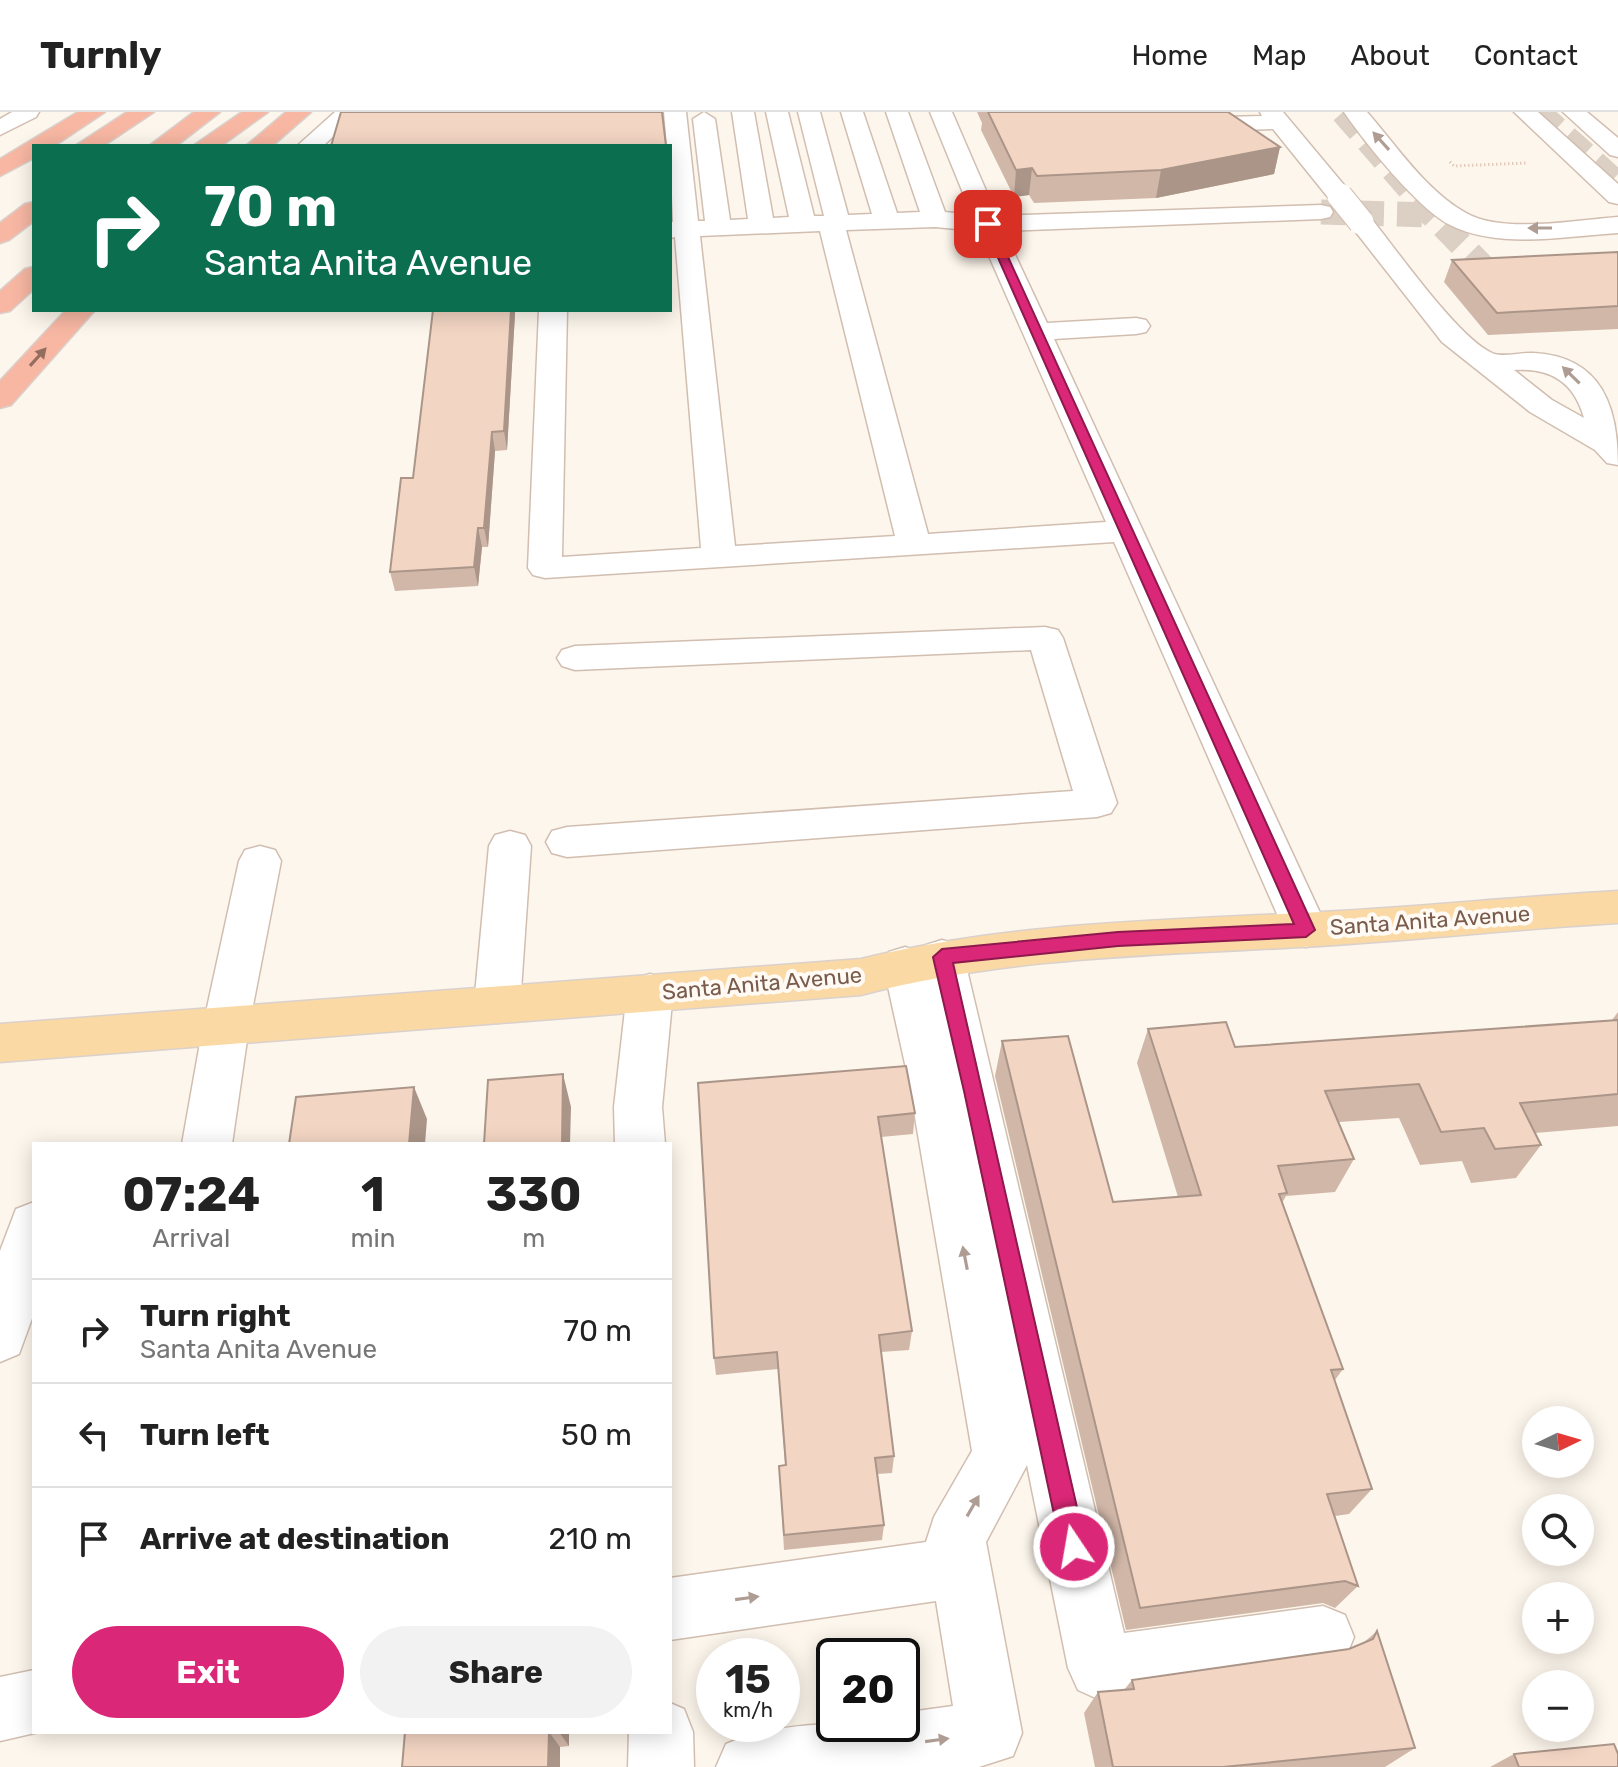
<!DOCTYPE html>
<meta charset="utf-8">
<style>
body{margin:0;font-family:Rubik,sans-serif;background:#f2f2f2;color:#222;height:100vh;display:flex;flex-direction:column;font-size:30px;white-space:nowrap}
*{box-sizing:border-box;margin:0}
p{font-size:26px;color:#767676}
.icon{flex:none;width:44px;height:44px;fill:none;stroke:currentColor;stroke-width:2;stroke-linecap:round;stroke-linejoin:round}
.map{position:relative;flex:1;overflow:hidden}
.panel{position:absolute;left:32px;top:1030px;width:640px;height:592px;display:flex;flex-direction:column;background:#fff;border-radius:0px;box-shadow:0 4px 20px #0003}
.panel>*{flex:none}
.banner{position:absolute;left:32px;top:32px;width:640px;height:168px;border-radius:0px;box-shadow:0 4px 20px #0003;background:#0b6e4f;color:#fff;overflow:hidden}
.needle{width:52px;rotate:85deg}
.controls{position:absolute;left:1522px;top:1294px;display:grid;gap:16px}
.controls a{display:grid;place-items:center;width:72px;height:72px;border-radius:50%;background:#fff;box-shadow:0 4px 20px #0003;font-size:40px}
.speed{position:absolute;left:696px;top:1526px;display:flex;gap:16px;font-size:40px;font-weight:700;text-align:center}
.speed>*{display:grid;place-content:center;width:104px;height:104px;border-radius:50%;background:#fff;box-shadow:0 4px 20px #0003;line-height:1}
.speed small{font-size:20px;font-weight:400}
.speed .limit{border:4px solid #111;border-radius:12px;background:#fff;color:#111}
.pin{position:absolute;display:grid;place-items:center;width:68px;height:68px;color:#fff;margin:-34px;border-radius:16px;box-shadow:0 4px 12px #0006}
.me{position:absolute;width:88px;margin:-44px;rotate:348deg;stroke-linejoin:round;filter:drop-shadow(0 0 6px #0008)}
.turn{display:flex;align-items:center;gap:28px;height:168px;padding:0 40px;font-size:36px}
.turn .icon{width:104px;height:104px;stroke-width:2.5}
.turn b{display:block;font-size:56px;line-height:68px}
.eta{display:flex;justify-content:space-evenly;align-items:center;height:136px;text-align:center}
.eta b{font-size:48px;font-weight:700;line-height:56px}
.action{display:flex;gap:16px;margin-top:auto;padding:16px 40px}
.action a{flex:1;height:92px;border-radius:48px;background:#db2777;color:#fff;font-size:32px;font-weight:700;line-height:92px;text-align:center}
.action a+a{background:#f2f2f2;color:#222}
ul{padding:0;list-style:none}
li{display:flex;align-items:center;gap:24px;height:104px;padding:0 40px;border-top:2px solid #e0e0e0}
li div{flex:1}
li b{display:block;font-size:30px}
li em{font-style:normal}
header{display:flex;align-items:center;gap:48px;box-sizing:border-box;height:112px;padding:0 40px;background:#fff;border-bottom:2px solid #e0e0e0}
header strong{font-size:38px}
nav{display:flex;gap:44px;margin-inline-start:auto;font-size:28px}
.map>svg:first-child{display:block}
</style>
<header>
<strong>Turnly</strong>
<nav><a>Home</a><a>Map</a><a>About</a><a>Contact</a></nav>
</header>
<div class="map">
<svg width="1618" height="1655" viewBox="0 0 1618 1655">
<rect width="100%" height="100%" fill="#fdf6ec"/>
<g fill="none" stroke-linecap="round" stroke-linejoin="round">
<path stroke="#dcd0c4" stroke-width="25" stroke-dasharray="25 13" stroke-linecap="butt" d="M1343,0L1432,103L1506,178L1525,188L1564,195L1618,194
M1538,0L1618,72
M1321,100L1432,103"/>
<g stroke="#d1beb0" stroke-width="3">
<path id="minor" d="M12,0H39L36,5L0,23V7Z
M335,0H359L323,34H297Z
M664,0H686L698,109H705L693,7L704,0L715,7L730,108L748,107L732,0H754L773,106L789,105L766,0H788L814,104H824L798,0H820L848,103L872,102L841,0H863L897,101L920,100L886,0H908L945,100L972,103L930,0H952L997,104L1321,93L1330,95L1333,100L1330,105L1321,107L1004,119L1047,211L1136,206L1146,208L1150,214L1146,220L1136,222L1054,227L1328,818L1321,830L1306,835L1291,830L1284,818L1114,430L545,466L533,463L528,456L539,198H567L562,445L701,436L675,125L670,126V110H673L670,34H667ZM935,115L978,119L1106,410L928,422L846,118ZM820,119L895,424L735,434L700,124Z
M1260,0H1283L1349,79L1352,84L1349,89H1331L1273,17L1185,20L1177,18L1174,13L1177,8L1185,6L1262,4Z
M1344,0H1367C1396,33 1426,79 1466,101C1503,122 1576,108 1618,105V121C1566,124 1497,138 1448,112C1416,94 1365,31 1344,0Z
M1514,0H1538L1618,72V92L1609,90Z
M1563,0H1587L1618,26V45L1610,43Z
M1361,102L1370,105C1396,137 1458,226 1492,241C1502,246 1522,240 1534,241C1602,245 1618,295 1618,353L1607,351L1595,338L1530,300L1442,230L1348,110L1352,105ZM1514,258C1551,256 1574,270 1584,306L1552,288Z
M1045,515L1058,518L1063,526L1117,691L1111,701L1097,705L567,745L552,741L546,730L552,719L567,715L1073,679L1031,538L575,558L562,554L557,546L562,538L575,534Z
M510,719L525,723L531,734L520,893L513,906L497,911L481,906L474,893L489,734L495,723Z
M260,734L275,738L281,749L249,914L232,1032H182L203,914L239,749L245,738Z
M942,828L958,833L964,845L1124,1521L1323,1494L1345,1503L1354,1525L1345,1547L1323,1556L1100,1588L1078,1578L1068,1556L1027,1353L986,1430L1022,1621L1013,1644L979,1655H716L726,1632C783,1608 842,1612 902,1612V1601L953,1594L936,1489L670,1528V1466L926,1430L934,1405L972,1339L909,970L883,852L889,840L905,835L922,841L926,833Z
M650,862L666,867L673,880L662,995L665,1032H615L614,995L627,880L634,867Z
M34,1090V1201L19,1242L0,1250V1139L16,1097Z
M34,1558V1620H39L0,1629V1565Z
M670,1591L684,1597L693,1620L694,1655H628L629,1620H670Z"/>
</g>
<g stroke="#dad1cd" stroke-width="3">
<path id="major" d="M1618,779V811C1513,817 1408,829 1302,835C1153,843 1006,845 861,883L0,950V912L861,847C1006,811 1153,809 1302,801C1408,796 1513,785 1618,779Z"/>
</g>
<g stroke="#dad1cd" stroke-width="3">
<path id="highway" d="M78,0H105L54,34H34V46L0,64V47Z
M127,0H154L103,34H75Z
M194,0H220L176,34H149Z
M242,0H268L221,34H193Z
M286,0H311L272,34H246Z
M34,90V109L9,128L0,131V111L25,92Z
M34,155V177L10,199L0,201V179L25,157Z
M66,198H95L11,293L0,296V269Z"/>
</g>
<path stroke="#d9b8a5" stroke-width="3" stroke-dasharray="1 3" stroke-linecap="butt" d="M1450,50L1454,54L1527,51"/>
<use href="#minor" fill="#fff" fill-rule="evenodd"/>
<use href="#major" fill="#fbd9a5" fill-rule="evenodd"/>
<use href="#highway" fill="#f7b7a3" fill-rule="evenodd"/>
<g stroke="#d1beb0" stroke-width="27" stroke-linecap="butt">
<path id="minor-bridge" d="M1340,84L1361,110"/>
</g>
<use href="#minor-bridge" stroke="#fff" stroke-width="25"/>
</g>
<path fill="#d1b7a8" d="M977,0H1234H1229L1280,35L1274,62L1156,86L1034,91L1029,83L1014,85L981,18L982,11Z
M1618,140V217L1488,223L1444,170L1452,148Z
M515,202L507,338L495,339L488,435H482L478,474L395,479L390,460L413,366Z
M1618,900V1014L1535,1021L1541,1033L1516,1066L1471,1071L1462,1049L1420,1053L1399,1006L1339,1010L1354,1047L1335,1080L1286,1084L1282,1091L1343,1257L1335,1268L1372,1377L1349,1402L1335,1404L1358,1474L1335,1496L1323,1491L1126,1518L995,964L1002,929L1113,1090L1178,1085L1137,951L1148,917L1235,935L1612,908Z
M698,971L915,1001L913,1022L881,1025L912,1219L909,1238L881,1240L894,1344L892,1361L877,1362L884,1413L882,1428L784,1438L779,1354L785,1353L778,1257L716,1263L714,1246Z
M1377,1519L1415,1636L1385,1655H1095L1084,1601L1098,1580L1124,1578L1132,1568L1349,1537L1363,1531Z
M405,1620H569V1634L560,1635V1655H402Z
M1514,1642L1618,1655H1490Z"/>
<path fill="#aa9588" d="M1280,35L1274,62L1156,86L1161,58Z
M1032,56L1029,83L1014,85L1016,58Z
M511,198H515V202L507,338L504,319Z
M492,320L495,339L488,435L484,416Z
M478,416L482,435L478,474L474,455Z
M563,962L571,995L570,1032H562Z
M414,975L427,1007L425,1032H409Z
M549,1620L560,1635V1655H548Z
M559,1620H569V1634Z"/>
<path fill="#f3d5c3" stroke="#aa9588" stroke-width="2" d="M341,0H662L666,34H331Z
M988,0H1228L1280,35L1161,58L1037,64L1032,56L1016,58Z
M1618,140V194L1497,201L1452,148Z
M433,198H511L504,319L492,320L484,416H478L474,455L390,460L401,366H413Z
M1618,908V982L1520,991L1541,1033L1495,1037L1484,1016L1441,1020L1419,972L1325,979L1354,1047L1278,1054L1287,1081L1279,1082L1343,1257L1331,1258L1372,1377L1327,1382L1358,1474L1345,1469L1140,1496L1002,929L1068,924L1113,1090L1201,1083L1148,917L1226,910L1235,935Z
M906,954L915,1001L878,1005L912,1219L879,1223L894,1344L875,1346L884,1413L784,1423L779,1354L786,1353L777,1240L714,1246L698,971Z
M563,962L562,1032H484L488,968Z
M414,975L409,1032H289L296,985Z
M1377,1519L1415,1636L1223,1655H1113L1098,1580L1134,1577L1132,1568L1349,1537L1373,1527Z
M405,1620H549L548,1655H402Z
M1614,1632L1618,1642V1655H1519L1514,1642Z"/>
<defs><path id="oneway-solid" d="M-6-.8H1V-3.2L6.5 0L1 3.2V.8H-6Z" transform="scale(2)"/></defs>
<g fill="#af9d94">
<use href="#oneway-solid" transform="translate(1381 29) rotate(-132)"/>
<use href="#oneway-solid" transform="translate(1540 116) rotate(-180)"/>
<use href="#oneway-solid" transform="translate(1571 263) rotate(-136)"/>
<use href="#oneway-solid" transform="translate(965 1146) rotate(-101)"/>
<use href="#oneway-solid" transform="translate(973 1394) rotate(-60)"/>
<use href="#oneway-solid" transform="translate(747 1486) rotate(-8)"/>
<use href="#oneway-solid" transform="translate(937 1628) rotate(-8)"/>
</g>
<use fill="#936e5e" href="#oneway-solid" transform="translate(38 245) rotate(-48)"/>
<path fill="#db2777" stroke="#8e194d" stroke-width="2" d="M988,109L993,112L1315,818L1306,825L1118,834L953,851L1086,1435L1082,1443L1074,1447L1065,1443L1061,1435L964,979L933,845L942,837L1118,820L1294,812L983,112Z"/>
<g text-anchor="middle" stroke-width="8" stroke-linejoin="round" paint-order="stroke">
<g font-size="22" fill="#7a5c4d" stroke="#fffaf3">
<text transform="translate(1430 808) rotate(-4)" y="8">Santa Anita Avenue</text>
<text transform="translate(762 871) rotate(-5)" y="8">Santa Anita Avenue</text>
</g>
</g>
</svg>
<div class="controls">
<a><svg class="needle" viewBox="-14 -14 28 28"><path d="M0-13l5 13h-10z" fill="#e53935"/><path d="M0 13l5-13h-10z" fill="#767676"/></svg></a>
<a><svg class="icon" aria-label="search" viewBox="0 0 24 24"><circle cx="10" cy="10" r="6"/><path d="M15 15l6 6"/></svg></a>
<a>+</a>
<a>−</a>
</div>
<div class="speed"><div>15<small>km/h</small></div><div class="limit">20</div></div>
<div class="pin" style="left:988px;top:112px;background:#d93025"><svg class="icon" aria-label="arrive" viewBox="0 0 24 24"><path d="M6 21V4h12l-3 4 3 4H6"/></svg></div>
<svg class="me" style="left:1074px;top:1435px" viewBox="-20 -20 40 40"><circle r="17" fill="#db2777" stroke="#fff" stroke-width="3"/><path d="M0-11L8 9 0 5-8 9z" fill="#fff"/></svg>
<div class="banner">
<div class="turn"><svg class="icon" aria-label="right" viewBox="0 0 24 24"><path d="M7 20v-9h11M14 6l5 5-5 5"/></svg><div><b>70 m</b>Santa Anita Avenue</div></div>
</div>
<section class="panel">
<div class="eta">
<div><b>07:24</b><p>Arrival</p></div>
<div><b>1</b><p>min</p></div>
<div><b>330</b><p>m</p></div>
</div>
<ul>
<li><svg class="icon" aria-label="right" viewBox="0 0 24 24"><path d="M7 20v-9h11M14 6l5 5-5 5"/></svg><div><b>Turn right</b><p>Santa Anita Avenue</p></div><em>70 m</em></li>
<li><svg class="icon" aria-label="left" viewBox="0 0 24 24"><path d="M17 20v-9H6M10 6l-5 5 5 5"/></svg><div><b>Turn left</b></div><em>50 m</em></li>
<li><svg class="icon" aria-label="arrive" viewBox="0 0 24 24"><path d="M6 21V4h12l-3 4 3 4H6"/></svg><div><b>Arrive at destination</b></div><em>210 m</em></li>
</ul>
<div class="action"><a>Exit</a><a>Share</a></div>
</section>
</div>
